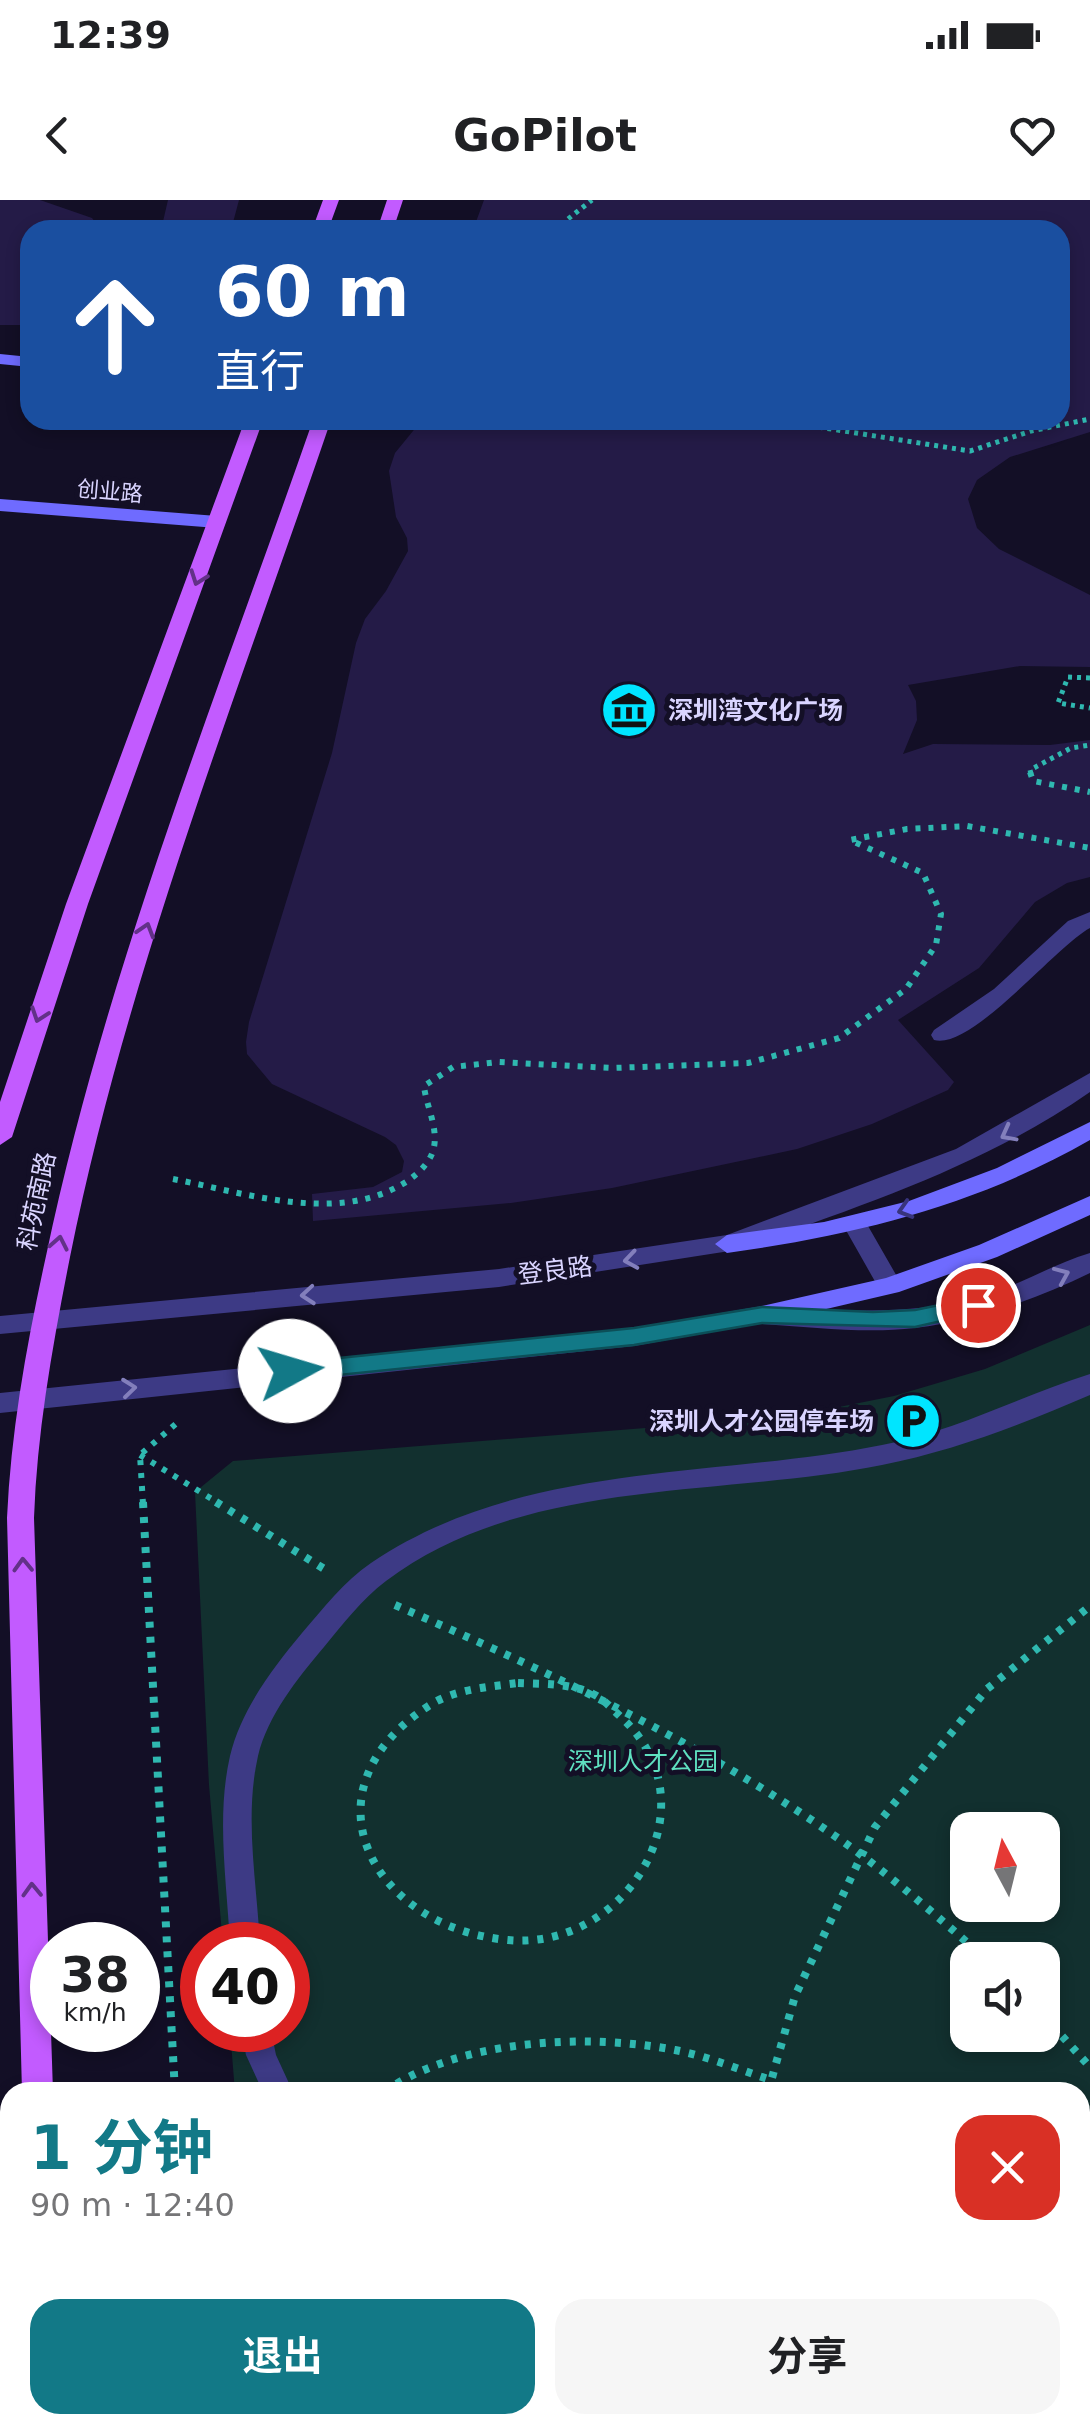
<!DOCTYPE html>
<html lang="zh">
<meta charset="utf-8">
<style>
body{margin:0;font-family:"DejaVu Sans","Noto Sans SC",sans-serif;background:#f6f6f6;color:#202124;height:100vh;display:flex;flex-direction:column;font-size:38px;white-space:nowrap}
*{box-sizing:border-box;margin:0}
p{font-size:32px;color:#757577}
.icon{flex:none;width:55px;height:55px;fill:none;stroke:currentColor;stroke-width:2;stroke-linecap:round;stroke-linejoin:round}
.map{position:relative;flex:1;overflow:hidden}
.panel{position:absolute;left:0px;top:1882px;width:1090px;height:352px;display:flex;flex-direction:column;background:#fff;border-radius:30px 30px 0 0;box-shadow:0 5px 15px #0003}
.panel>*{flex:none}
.top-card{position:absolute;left:20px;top:20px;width:1050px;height:210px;border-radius:30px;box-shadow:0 5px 15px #0003;background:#1a4fa0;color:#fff;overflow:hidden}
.needle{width:65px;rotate:353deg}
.tools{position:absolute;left:950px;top:1612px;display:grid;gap:20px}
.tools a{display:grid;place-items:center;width:110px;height:110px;border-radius:20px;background:#fff;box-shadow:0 5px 15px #0003;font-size:50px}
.speed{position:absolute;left:30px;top:1722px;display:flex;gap:20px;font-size:50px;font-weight:700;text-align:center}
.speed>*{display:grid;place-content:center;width:130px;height:130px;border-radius:50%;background:#fff;box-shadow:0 5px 15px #0003;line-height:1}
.speed small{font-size:25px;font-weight:400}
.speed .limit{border:15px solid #d22;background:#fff;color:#111}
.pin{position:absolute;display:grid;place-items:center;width:85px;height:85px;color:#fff;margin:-42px;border:5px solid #fff;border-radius:50%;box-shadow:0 2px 10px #0007}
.me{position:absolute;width:110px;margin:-55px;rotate:84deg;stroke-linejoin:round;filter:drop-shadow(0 0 8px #0008)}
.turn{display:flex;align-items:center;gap:35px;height:210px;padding:0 30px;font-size:45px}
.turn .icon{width:130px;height:130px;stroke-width:2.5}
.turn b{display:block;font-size:70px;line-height:85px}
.round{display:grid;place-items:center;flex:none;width:105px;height:105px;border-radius:30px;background:#f6f6f6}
.headline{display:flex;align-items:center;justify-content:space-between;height:170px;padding:0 30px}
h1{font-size:60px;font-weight:700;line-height:75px;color:#127987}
.button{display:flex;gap:20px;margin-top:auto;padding:20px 30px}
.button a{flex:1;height:115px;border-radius:30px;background:#127987;color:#fff;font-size:40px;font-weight:700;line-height:115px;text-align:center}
.button a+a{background:#f6f6f6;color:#202124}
.status{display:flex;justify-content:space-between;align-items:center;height:70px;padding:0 50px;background:#fff;direction:ltr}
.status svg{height:28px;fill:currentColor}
header{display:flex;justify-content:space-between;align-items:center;height:130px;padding:0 30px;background:#fff;font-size:45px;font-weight:700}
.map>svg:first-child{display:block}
</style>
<div class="status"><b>12:39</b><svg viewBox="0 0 49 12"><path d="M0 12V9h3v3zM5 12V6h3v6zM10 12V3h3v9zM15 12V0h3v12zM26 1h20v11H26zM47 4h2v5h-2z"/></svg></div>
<header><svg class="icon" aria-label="back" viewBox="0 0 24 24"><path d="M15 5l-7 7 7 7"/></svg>GoPilot<svg class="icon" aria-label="heart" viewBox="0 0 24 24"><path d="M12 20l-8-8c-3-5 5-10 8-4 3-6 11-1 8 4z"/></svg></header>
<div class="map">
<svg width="1090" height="2234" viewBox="0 0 1090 2234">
<rect width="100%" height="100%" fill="#130f26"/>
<path fill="#12302f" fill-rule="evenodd" d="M1090,1125V2234H262L261,2225H1080V1892H235L230,1830H288V1745H223L209,1585L195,1292L233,1261L794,1216L894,1196L985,1169ZM968,1630H1042V1705H968ZM968,1760H1042V1835H968Z"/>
<path fill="#241b47" d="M0,0H40L92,18L101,30H30V125H0Z
M168,0H239L231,30H161Z
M484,0H1090V232L1010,257L977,280L968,299L977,328L999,349L1090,395V467L1020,466L908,485L916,501L917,520L903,554L933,544L1050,545L1090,540V677L1067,683L1035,702L979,768L898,820L954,882L948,890L872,924L797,949L612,988L511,1003L313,1021L312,994L373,987L402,972L404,961L396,945L385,937L272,884L247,854L246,842L249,822L332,553L356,443L365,419L386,391L408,351L407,338L396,317L389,271L395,253L422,220H1060V30H473Z
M1080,2021L1090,2043V2234H871L870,2225H1080Z"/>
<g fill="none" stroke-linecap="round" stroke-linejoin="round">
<path stroke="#2fb8b0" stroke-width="5" stroke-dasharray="4 5" stroke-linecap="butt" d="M554,30L592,0
M747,220L793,223L970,251L1031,231L1090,219
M1090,478L1068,477L1058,503L1090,508
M1031,574L1030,570L1071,548L1090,545"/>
<path stroke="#2fb8b0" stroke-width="6" stroke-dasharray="5 8" stroke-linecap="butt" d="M1030,572L1033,581L1090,592
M173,979C246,993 337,1025 406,982C419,973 431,962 434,947C438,927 426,905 424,886L453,867L498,862L612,868L748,863L839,838L906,789L936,745L941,714L923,673L850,640L907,629L967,626L1090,648
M140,1255L220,1304
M143,1304L140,1255L178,1222"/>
<path stroke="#2fb8b0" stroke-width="8" stroke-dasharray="6 9" stroke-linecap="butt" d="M143,1302L175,1892
M216,1302L326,1370
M395,1405C553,1474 711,1547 852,1648C899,1683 943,1721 987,1760
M518,1483C543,1484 570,1483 593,1494C604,1499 613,1510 622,1518C716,1606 626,1751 508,1740C371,1728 298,1589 430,1505C455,1489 489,1487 518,1483Z
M1042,1814L1090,1867
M384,1892C459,1839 588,1833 675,1850C707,1856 740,1870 771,1880
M768,1892L795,1796L875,1627L987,1489L1090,1406
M193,2225V2234
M723,2225V2234"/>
<path fill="#3d3a85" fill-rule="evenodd" d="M1090,712V728C1056,746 971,851 934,840L931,835L934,830L994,789L1068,721Z
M1090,1174V1195C1023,1224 954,1251 882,1265C720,1298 526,1276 386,1381C362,1399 343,1424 324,1447C297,1479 268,1515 258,1556C244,1618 257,1683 260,1745H230C227,1683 216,1617 230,1556C241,1510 272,1469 302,1433C323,1409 344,1381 371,1363C522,1261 712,1279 882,1245C956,1231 1020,1196 1090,1174Z
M241,1830H271L276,1855L293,1892H263L246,1855Z
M338,2225H372L373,2234H339Z"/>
<path fill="#3d3a85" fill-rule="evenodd" d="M1090,873V892C985,965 864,1005 745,1047L736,1050L724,1041L727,1035L956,949Z
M855,1016L864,1019L899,1080L902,1086L899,1092H881L843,1025Z
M1090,1053V1073C1036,1099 976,1121 915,1128C865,1134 813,1127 762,1124L753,1121L750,1115L753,1109L762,1106C837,1110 910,1117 983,1096C1020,1085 1053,1064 1090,1053Z"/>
<path fill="#3d3a85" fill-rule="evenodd" d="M727,1035L739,1044L736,1050L499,1087L0,1134V1116L499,1069Z
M762,1106L771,1109L774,1115L771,1121L634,1146L0,1213V1193L634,1128Z"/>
<path fill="#6f6bff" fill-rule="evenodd" d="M0,154L30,157V167L0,164Z
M0,299L217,316L226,322L217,328L0,311Z
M1090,922V940C975,1006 856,1035 727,1053L715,1044L727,1035L824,1022L909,1001L997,968Z
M1090,996V1015L997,1057L899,1092L762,1124L753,1121L750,1115L753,1109L762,1106L886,1078L979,1045Z"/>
<path fill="#c25bff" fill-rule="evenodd" d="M323,0H339L328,30H312Z
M387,0H403L393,30H377Z
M245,220H263L88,704L12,937L0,945V902L66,704Z
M313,220H331C237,496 128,770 70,1057C53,1143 37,1231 34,1318L53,1892H22L7,1318C11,1230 27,1142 46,1056C106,770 217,496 313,220Z
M30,2225H64V2234H30Z"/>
</g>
<defs><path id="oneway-chevron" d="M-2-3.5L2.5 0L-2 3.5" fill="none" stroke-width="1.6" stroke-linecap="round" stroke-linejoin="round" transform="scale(2.5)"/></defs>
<g stroke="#623188">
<use href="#oneway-chevron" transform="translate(198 378) rotate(110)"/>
<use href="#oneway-chevron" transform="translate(146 730) rotate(-73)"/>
<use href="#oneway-chevron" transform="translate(39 815) rotate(109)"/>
<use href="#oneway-chevron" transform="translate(59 1043) rotate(-79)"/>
<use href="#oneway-chevron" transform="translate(23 1365) rotate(-92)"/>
<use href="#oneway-chevron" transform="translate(32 1690) rotate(-92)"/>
</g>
<g stroke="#837fbc">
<use href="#oneway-chevron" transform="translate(1008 934) rotate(152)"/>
<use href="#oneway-chevron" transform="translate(631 1060) rotate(171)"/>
<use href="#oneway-chevron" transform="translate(1062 1075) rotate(-23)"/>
<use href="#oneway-chevron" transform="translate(308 1095) rotate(175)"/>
<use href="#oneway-chevron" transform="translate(129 1188) rotate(-6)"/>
</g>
<use stroke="#38347d" href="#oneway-chevron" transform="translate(905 1010) rotate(163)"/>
<path fill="#127987" stroke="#0c4f58" stroke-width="2.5" d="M978,1097L989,1105L986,1111L915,1127L762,1123L634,1145L290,1180L278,1171L290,1163L634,1128L762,1107L873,1112L915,1110Z"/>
<defs>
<g id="museum-disc" transform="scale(2.875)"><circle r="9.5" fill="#00e5ff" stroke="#130f26"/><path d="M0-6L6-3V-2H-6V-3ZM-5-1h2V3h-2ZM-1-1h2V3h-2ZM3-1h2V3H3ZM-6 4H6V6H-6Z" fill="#111"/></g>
<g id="parking-disc" transform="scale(2.875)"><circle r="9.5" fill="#00e5ff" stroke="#130f26"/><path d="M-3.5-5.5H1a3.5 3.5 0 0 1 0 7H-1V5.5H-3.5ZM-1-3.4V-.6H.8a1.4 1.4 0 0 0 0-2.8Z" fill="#111"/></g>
</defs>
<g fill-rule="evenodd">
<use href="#museum-disc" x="629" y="510"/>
<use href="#parking-disc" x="913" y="1221"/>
</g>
<g text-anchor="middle" stroke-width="10" stroke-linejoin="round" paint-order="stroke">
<g font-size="22" fill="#d9d4ff" stroke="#130f26">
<text transform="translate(110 291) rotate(5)" y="8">创业路</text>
</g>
<g font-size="25" font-weight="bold" fill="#d9d4ff" stroke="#130f26" text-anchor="start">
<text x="668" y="519">深圳湾文化广场</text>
<text x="874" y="1230" text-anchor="end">深圳人才公园停车场</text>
</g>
<g font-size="25" fill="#d9d4ff" stroke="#130f26">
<text transform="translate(36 1001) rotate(-78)" y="9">科苑南路</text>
<text transform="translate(555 1070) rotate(-7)" y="9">登良路</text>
</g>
<g font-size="25" fill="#5fe0c0" stroke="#130f26">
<text x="643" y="1570">深圳人才公园</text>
</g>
</g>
</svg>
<div class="tools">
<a><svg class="needle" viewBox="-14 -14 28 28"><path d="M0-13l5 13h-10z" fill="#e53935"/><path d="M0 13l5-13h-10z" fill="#757577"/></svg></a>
<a><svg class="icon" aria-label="sound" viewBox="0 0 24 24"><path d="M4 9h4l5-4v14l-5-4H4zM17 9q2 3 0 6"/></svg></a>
</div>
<div class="speed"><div>38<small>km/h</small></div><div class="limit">40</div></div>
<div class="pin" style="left:978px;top:1105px;background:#d93025"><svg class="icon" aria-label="arrive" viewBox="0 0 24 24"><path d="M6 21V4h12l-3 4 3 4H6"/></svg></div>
<svg class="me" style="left:290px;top:1171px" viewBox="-20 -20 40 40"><circle r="19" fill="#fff"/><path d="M0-13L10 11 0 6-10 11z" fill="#127987"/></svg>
<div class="top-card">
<div class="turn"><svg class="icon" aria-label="ahead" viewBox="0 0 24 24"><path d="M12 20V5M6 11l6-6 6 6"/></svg><div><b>60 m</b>直行</div></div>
</div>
<section class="panel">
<div class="headline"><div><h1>1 分钟</h1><p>90 m · 12:40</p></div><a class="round" style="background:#d93025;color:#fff"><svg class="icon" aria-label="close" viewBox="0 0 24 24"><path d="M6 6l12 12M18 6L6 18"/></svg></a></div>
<div class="button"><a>退出</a><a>分享</a></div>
</section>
</div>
